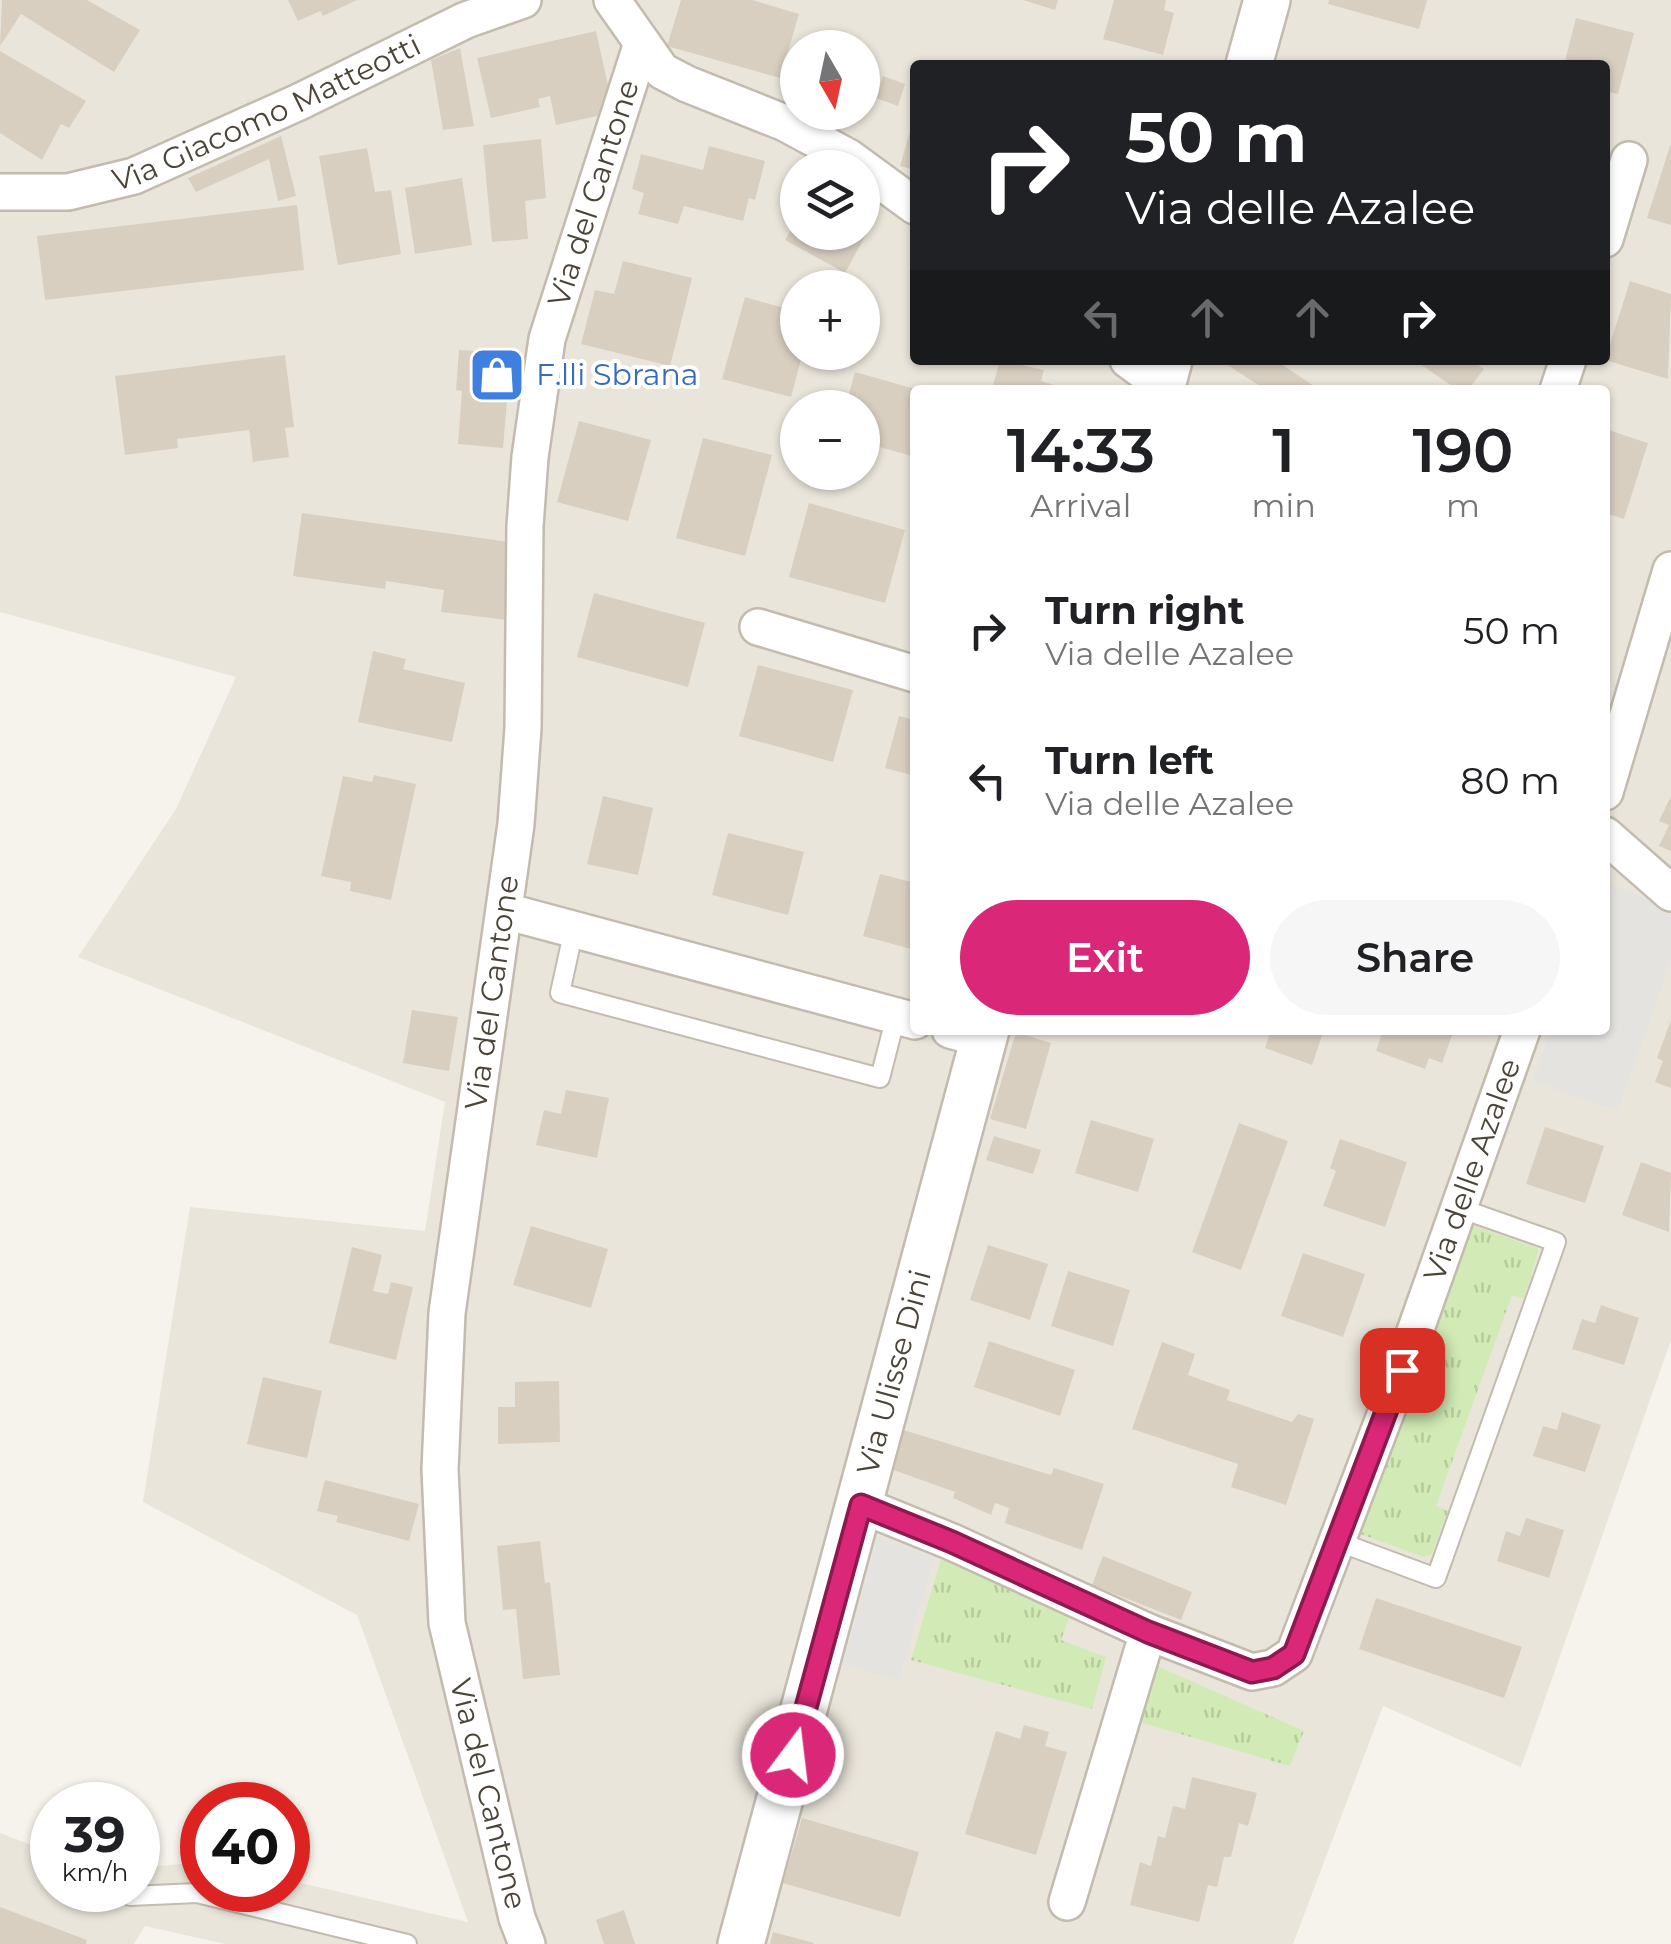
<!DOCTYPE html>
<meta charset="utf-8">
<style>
body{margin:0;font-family:Montserrat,sans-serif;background:#f6f6f6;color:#202124;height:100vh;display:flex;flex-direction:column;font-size:38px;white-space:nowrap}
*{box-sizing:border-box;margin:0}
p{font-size:32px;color:#757577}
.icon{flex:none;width:55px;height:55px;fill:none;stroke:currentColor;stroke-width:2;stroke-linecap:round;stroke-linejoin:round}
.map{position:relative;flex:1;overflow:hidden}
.side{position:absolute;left:910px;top:385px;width:700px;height:650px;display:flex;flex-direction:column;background:#fff;border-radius:10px;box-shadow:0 2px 8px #0004}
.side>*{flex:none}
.top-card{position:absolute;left:910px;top:60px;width:700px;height:305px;border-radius:10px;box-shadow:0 2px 8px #0004;background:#202124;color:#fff;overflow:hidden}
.needle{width:65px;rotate:171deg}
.controls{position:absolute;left:780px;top:30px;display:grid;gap:20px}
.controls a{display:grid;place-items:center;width:100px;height:100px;border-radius:50%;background:#fff;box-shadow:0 2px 8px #0004;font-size:50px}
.speed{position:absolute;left:30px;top:1782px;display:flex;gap:20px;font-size:50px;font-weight:700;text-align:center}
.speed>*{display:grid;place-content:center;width:130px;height:130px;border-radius:50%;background:#fff;box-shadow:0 2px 8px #0004;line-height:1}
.speed small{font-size:25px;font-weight:400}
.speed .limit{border:15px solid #d22;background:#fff;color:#111}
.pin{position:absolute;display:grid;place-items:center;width:85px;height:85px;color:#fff;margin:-42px;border-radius:20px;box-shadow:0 5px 15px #0006}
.me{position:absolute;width:110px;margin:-55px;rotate:15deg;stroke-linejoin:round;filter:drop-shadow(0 0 8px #0008)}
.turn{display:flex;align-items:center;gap:35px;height:210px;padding:0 50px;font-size:45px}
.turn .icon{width:130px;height:130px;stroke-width:2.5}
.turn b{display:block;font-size:70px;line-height:85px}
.lanes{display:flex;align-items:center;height:95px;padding:0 50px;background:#0003;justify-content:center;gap:50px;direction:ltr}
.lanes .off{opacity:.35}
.eta{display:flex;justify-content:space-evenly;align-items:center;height:170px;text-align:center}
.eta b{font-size:60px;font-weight:600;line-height:70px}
.cta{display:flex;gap:20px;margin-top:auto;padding:20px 50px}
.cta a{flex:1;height:115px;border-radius:60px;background:#db2777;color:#fff;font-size:40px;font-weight:600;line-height:115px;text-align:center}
.cta a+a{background:#f6f6f6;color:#202124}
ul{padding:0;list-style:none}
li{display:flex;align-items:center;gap:30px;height:150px;padding:0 50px}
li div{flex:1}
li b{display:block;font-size:38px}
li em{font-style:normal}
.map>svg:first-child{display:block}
</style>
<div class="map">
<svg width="1671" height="1944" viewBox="0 0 1671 1944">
<defs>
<pattern id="grass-tufts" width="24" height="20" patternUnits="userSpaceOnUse" patternTransform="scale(2.5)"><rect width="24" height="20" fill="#d2eab5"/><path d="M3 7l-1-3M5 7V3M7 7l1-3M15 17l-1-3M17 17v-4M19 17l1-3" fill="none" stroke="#b6ca9c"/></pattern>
</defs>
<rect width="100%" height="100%" fill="#f6f3ec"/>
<path fill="#eae5da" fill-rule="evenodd" d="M0,0H1671V1340L1521,1767L1383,1706L1293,1944H225L145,1926L134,1944H0V1833L52,1853V1890H138V1868L202,1862V1890H288V1880L468,1922L357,1615L143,1502L190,1207L425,1231L445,1102L78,957L176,809L236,677L0,612ZM798,48H862V112H798ZM915,65H1605V360H915ZM798,168H862V232H798ZM798,288H862V352H798ZM915,390H1605V1030H915ZM798,408H862V472H798Z"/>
<path fill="url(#grass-tufts)" d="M1471,1225L1539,1249L1524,1299L1512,1295L1436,1506L1448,1511L1432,1554L1424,1557L1360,1534Z
M941,1559L1070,1616L1061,1640L1106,1657L1092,1709L911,1660Z
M1150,1663L1304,1731L1290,1766L1133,1720Z"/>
<path fill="#e5e3e0" d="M1605,883L1658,902L1671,919V961L1618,1111L1532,1081L1551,1030H1605Z
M878,1536L934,1559L899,1681L843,1664Z"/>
<path fill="#d8cfc1" d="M2,0H87L140,30L114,72L21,14L0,46Z
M288,0H357L323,16L320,11L298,21Z
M681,0H752L799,14L780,78L667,46Z
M1023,0H1058L1055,10Z
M1114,0H1166L1164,10L1174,13L1163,55L1103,39Z
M1329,0H1427L1419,29L1328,4Z
M1576,18L1634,33L1618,94L1605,91V65H1564Z
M596,31L612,104L602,115L556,125L550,96L538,99L540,107L491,118L477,58Z
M460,48L474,126L443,130L431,60Z
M0,51L86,101L69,128L61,124L42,160L0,133Z
M883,76L905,84L898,106L876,98Z
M914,118L915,119V170L900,166Z
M281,136L296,196L278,201L269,159L196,192L188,178Z
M541,139L546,198L525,201L528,239L492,242L483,145Z
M709,146L765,161L755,200L749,198L743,221L684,206L678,224L638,214L644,193L632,189L641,154L703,170Z
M1670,146H1671V225L1647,218Z
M367,148L375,192L391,190L401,254L338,265L319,156Z
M462,178L472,245L415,254L405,188Z
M297,205L304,270L45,300L37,236Z
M862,213L874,220L845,273L785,240L798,217V232H862Z
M623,261L692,278L670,366L581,344L595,290L614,294Z
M1630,281L1671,294L1668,379L1605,360Z
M745,297L798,312V352H803L791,397L722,379Z
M459,350L511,353L503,448L458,444L462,391L456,390Z
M285,355L294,427L285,428L289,457L253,462L249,430L177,439L178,448L125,455L115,376Z
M1000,360L1044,370L1041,381L1070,390L992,389Z
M1220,360H1275L1320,390H1266Z
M1414,360H1470L1484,369L1468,390H1458Z
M855,372L915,389V457L862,442V408H845Z
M579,421L651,440L628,521L557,502Z
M1605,429L1648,443L1624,519L1605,513Z
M703,438L772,455L745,556L676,538Z
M809,503L905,530L885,603L789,577Z
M302,513L509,542L508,620L441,612L444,590L386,581L385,589L293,576Z
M594,593L705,623L688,687L577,657Z
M373,651L406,659L403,669L465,683L452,742L358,722Z
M758,665L853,690L833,762L739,736Z
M899,716L915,720V776L885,768Z
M374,775L416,784L391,900L350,891L351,882L321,876L343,776L372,782Z
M603,796L653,808L638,875L587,864Z
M1671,796V851L1659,846L1669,825L1659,821Z
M728,833L804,852L788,915L712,895Z
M880,874L915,883V936L911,949L863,936Z
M412,1010L458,1017L449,1071L403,1063Z
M1671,1020V1088L1655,1082L1663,1061L1657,1058Z
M1271,1030H1324L1312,1065L1265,1048Z
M1383,1030H1454L1442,1063L1429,1058L1425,1069L1376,1051Z
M1016,1032L1051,1043L1026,1129L990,1119Z
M566,1090L609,1098L597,1158L536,1145L544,1110L561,1114Z
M1091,1120L1154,1139L1138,1192L1075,1173Z
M1239,1123L1288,1141L1241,1270L1192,1252Z
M1545,1127L1604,1146L1585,1203L1526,1184Z
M994,1136L1041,1150L1033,1174L986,1160Z
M1340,1139L1407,1162L1385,1227L1323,1206L1336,1171L1330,1168Z
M1641,1162L1671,1173L1669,1232L1622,1215Z
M531,1226L608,1249L591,1308L513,1285Z
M988,1245L1048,1264L1030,1320L970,1300Z
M352,1247L382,1255L373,1291L388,1294L391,1282L413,1287L396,1360L329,1343Z
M1303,1253L1365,1274L1343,1337L1281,1316Z
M1068,1271L1130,1290L1113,1346L1051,1326Z
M1601,1305L1639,1318L1624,1365L1572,1349L1582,1319L1595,1323Z
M989,1341L1075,1370L1060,1416L974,1387Z
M1162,1342L1195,1354L1188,1375L1230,1390L1227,1400L1292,1422L1298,1414L1314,1419L1286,1505L1231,1487L1238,1464L1132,1429Z
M263,1377L322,1391L307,1458L247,1444Z
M559,1381L560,1442L498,1444V1407H515V1382Z
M1562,1412L1601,1425L1585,1472L1533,1456L1543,1426L1557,1430Z
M900,1429L1051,1475L1054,1468L1104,1484L1082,1550L1005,1523L1009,1508L995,1503L991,1515L953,1498L955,1492L888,1468Z
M325,1480L419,1504L409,1541L336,1522L338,1516L317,1511Z
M1526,1518L1564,1530L1549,1578L1497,1561L1506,1531L1520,1536Z
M540,1541L545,1583L550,1582L560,1675L523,1679L516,1609L503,1610L497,1546Z
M1103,1556L1192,1592L1181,1620L1092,1585Z
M1376,1598L1522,1647L1504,1698L1359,1649Z
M1024,1725L1049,1732L1045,1746L1067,1752L1036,1855L965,1834L996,1731L1020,1739Z
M1192,1777L1257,1793L1248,1826L1239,1823L1231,1857H1224L1217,1887L1208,1885L1199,1922L1130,1905L1140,1862L1151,1866L1158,1836L1165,1838L1173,1806L1185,1809Z
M802,1818L919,1852L900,1917L783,1883Z
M0,1907L87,1940L86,1944H0Z
M624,1910L635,1944H604L596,1920Z
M773,1932L814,1943V1944H770Z"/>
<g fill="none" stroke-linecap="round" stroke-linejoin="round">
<g stroke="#c2bbae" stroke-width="22">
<path id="service" d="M574,929L560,993L880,1078L896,1016
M1339,1542L1436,1578L1556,1242L1459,1208
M130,1896L197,1893L407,1944"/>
</g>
<g stroke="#c2bbae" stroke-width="40">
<g id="minor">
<path d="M612,0L662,71L687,84L785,123L848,157L915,206"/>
<path id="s1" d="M0,192H68L134,176L299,102L466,20L523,0"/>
<path d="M1605,239L1629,160"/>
<path d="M1128,360L1162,385"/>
<path d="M1558,390L1568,360"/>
<path d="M758,627L915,674"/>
<path d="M1605,792L1671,570"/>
<path d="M1605,835L1671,893"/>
<path d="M505,911L915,1021"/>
<path d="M950,1030L983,1039"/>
<path id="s2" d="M861,1505L952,1542L1148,1632L1252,1672L1273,1668L1294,1654L1390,1402L1522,1030"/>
<path d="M1067,1902L1148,1632"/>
<path id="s3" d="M527,1944L517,1918L447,1623L440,1469L447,1313L516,824L523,728L525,526L530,457L547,339L641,46"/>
</g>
</g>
<g stroke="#c2bbae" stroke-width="50">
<g id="tertiary">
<path d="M1249,65L1267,0"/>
<path d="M1161,390L1169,360"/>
<path id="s4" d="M741,1944L986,1030"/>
</g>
</g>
<use href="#service" stroke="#fff" stroke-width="18"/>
<use href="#minor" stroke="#fff" stroke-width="35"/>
<use href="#tertiary" stroke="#fff" stroke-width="45"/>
</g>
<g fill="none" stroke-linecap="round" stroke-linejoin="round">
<g stroke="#8e194d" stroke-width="25">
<path id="route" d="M793,1755L861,1505L952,1542L1148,1632L1252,1672L1273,1668L1294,1654L1402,1370"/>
</g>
<use href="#route" stroke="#db2777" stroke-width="18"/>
</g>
<defs>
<g id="shop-square" transform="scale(2.875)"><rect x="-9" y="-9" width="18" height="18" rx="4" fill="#3f7fe0" stroke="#fff"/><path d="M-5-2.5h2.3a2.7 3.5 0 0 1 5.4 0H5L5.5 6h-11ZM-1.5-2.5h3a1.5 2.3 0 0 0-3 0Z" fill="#fff"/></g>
</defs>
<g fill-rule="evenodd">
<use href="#shop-square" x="497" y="375"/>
</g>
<g text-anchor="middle" stroke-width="8" stroke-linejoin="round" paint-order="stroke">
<g font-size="30" fill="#4b4439" stroke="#fff">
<text dy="10" stroke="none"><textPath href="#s1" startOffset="282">Via Giacomo Matteotti</textPath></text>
<text dy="10" stroke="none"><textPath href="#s3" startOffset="1775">Via del Cantone</textPath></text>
<text dy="10" stroke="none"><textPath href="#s3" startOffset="965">Via del Cantone</textPath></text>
<text dy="10" stroke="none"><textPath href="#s2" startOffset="988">Via delle Azalee</textPath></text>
<text dy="10" stroke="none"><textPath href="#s4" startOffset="592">Via Ulisse Dini</textPath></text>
<text transform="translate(488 1794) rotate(76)" y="10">Via del Cantone</text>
</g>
<g font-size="30" fill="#366cbe" stroke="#fff" text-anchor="start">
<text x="536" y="385">F.lli Sbrana</text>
</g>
</g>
</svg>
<div class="controls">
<a><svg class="needle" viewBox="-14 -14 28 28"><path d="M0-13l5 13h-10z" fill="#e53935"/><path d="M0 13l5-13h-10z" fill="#757577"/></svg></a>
<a><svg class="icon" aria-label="layers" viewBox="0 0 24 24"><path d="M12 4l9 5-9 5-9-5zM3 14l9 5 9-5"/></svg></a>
<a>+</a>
<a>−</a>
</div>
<div class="speed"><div>39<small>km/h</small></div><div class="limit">40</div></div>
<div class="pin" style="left:1402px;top:1370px;background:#d93025"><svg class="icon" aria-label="arrive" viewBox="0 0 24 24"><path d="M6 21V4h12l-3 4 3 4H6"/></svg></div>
<svg class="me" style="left:793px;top:1755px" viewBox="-20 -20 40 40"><circle r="17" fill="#db2777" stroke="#fff" stroke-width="3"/><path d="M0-11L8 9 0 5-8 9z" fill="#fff"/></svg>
<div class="top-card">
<div class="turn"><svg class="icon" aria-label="right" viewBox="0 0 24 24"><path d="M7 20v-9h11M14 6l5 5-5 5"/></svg><div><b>50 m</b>Via delle Azalee</div></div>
<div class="lanes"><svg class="icon off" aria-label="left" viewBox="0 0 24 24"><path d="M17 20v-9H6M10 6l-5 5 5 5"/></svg><svg class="icon off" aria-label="ahead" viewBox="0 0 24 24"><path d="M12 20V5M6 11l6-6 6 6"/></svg><svg class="icon off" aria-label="ahead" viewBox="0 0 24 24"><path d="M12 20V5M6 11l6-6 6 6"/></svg><svg class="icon" aria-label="right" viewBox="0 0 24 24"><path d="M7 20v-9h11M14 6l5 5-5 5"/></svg></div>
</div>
<section class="side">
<div class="eta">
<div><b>14:33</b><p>Arrival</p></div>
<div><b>1</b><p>min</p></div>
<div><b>190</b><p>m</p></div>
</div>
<ul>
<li><svg class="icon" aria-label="right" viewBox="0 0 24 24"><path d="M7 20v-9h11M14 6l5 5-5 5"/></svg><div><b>Turn right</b><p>Via delle Azalee</p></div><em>50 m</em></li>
<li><svg class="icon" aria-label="left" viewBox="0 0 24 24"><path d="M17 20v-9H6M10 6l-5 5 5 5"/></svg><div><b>Turn left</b><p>Via delle Azalee</p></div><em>80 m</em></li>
</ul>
<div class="cta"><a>Exit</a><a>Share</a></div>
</section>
</div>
